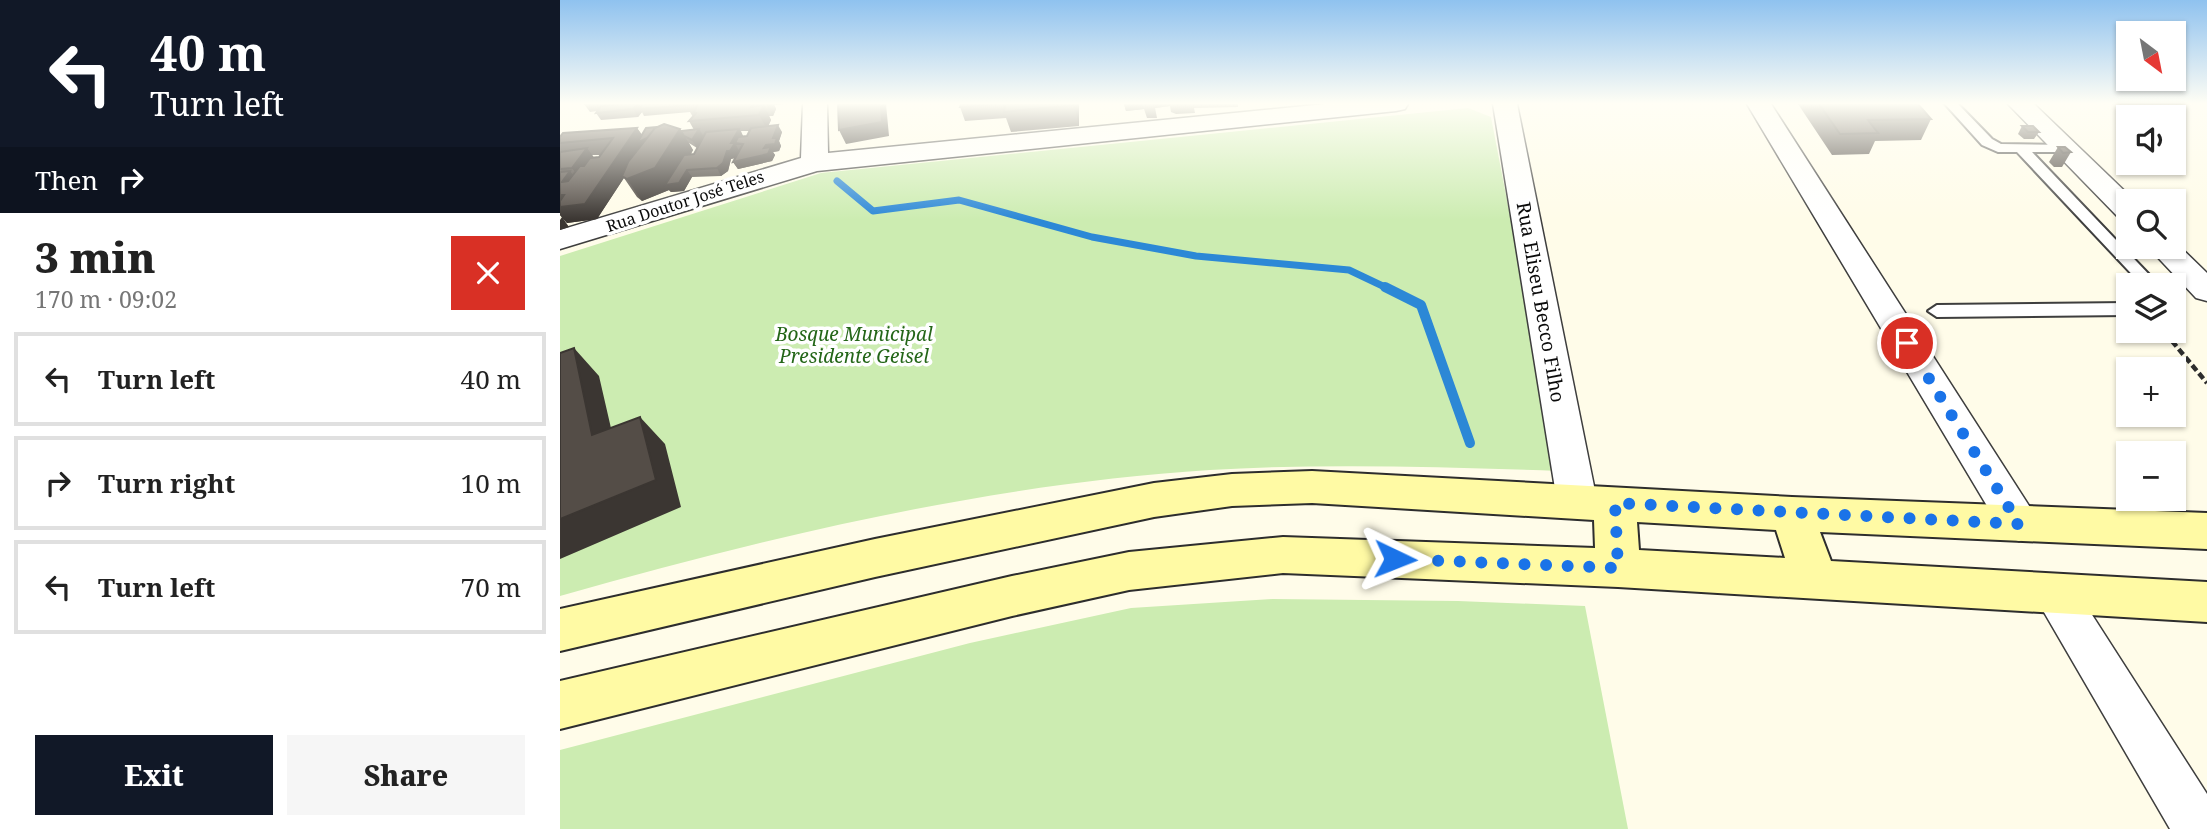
<!DOCTYPE html>
<meta charset="utf-8">
<style>
body{margin:0;font-family:"Noto Serif",serif;background:#f6f6f6;color:#222;height:100vh;display:flex;flex-direction:column;font-size:26px;white-space:nowrap}
*{box-sizing:border-box;margin:0}
p{font-size:23px;color:#767676}
.icon{flex:none;width:38px;height:38px;fill:none;stroke:currentColor;stroke-width:2;stroke-linecap:round;stroke-linejoin:round}
.map{position:relative;flex:1;overflow:hidden}
.panel{display:flex;flex-direction:column;background:#fff;width:560px}
.panel>*{flex:none}
.hud{background:#111827;color:#fff;overflow:hidden}
.needle{width:46px;rotate:148deg}
.controls{position:absolute;left:1556px;top:21px;display:grid;gap:14px}
.controls a{display:grid;place-items:center;width:70px;height:70px;border-radius:0px;background:#fff;box-shadow:0 2px 5px #0004;font-size:35px}
.pin{position:absolute;display:grid;place-items:center;width:60px;height:60px;color:#fff;margin:-30px;border:4px solid #fff;border-radius:50%;box-shadow:0 2px 7px #0007}
.me{position:absolute;width:77px;margin:-38px;rotate:92deg;stroke-linejoin:round;filter:drop-shadow(0 0 5px #0008)}
.turn{display:flex;align-items:center;gap:24px;height:147px;padding:0 35px;font-size:32px}
.turn .icon{width:91px;height:91px;stroke-width:2.5}
.turn b{display:block;font-size:49px;line-height:60px}
.then{display:flex;align-items:center;height:66px;padding:0 35px;background:#0003;gap:14px;font-size:26px}
.round{display:grid;place-items:center;flex:none;width:74px;height:74px;border-radius:0px;background:#f6f6f6}
.headline{display:flex;align-items:center;justify-content:space-between;height:119px;padding:0 35px}
h1{font-size:42px;font-weight:800;line-height:52px}
.primary-button{display:flex;gap:14px;margin-top:auto;padding:14px 35px}
.primary-button a{flex:1;height:80px;border-radius:0px;background:#111827;color:#fff;font-size:28px;font-weight:800;line-height:80px;text-align:center}
.primary-button a+a{background:#f6f6f6;color:#222}
ul{padding:0;list-style:none}
li{display:flex;align-items:center;gap:21px;height:94px;margin:0 14px 10px;padding:0 21px;border:4px solid #e0e0e0;border-radius:0px}
li div{flex:1}
li b{display:block;font-size:26px}
li em{font-style:normal}
main{display:flex;flex:1;min-height:0}
.map>svg:first-child{display:block}
</style>
<main>
<section class="panel">
<div class="hud">
<div class="turn"><svg class="icon" aria-label="left" viewBox="0 0 24 24"><path d="M17 20v-9H6M10 6l-5 5 5 5"/></svg><div><b>40 m</b>Turn left</div></div>
<div class="then">Then<svg class="icon" aria-label="right" viewBox="0 0 24 24"><path d="M7 20v-9h11M14 6l5 5-5 5"/></svg></div>
</div>
<div class="headline"><div><h1>3 min</h1><p>170 m · 09:02</p></div><a class="round" style="background:#d93025;color:#fff"><svg class="icon" aria-label="close" viewBox="0 0 24 24"><path d="M6 6l12 12M18 6L6 18"/></svg></a></div>
<ul>
<li><svg class="icon" aria-label="left" viewBox="0 0 24 24"><path d="M17 20v-9H6M10 6l-5 5 5 5"/></svg><div><b>Turn left</b></div><em>40 m</em></li>
<li><svg class="icon" aria-label="right" viewBox="0 0 24 24"><path d="M7 20v-9h11M14 6l5 5-5 5"/></svg><div><b>Turn right</b></div><em>10 m</em></li>
<li><svg class="icon" aria-label="left" viewBox="0 0 24 24"><path d="M17 20v-9H6M10 6l-5 5 5 5"/></svg><div><b>Turn left</b></div><em>70 m</em></li>
</ul>
<div class="primary-button"><a>Exit</a><a>Share</a></div>
</section>
<div class="map">
<svg width="1647" height="829" viewBox="0 0 1647 829">
<rect width="100%" height="100%" fill="#fffce9"/>
<path fill="#ccecb1" d="M908,108L931,117L999,471C883,467 766,463 650,470C429,484 212,536 0,596V256L261,173Z
M712,599L898,601L1025,606L1068,829H0V750L410,643L571,608Z"/>
<g fill="none" stroke-linecap="round" stroke-linejoin="round">
<path stroke="#2c88d6" stroke-width="7" d="M277,181L313,211L399,200L532,237L636,256L789,270L829,289"/>
<path stroke="#2c88d6" stroke-width="10" d="M825,287L861,305L910,443"/>
<g stroke="#3e3e3e" stroke-width="4">
<path id="service" d="M1385,104H1398L1432,139L1441,144L1510,145L1512,148L1505,152H1472L1599,285H1582L1457,152H1438L1422,145Z
M1568,303V315L1377,317L1368,311L1377,305Z"/>
</g>
<g stroke="#3e3e3e" stroke-width="3">
<path id="minor" d="M243,104H267L268,153L765,104H848L845,109L836,111L257,171L0,249V230L241,158Z
M933,104H957L1037,501L1031,512L1017,517L1003,512L997,501Z
M1187,104H1211L1473,512L1479,524L1473,536L1459,541L1445,536Z
M1448,104H1474L1575,201H1568V220L1558,217Z
M1614,241L1647,273V301L1636,298L1588,247H1614Z
M1496,576L1511,582L1647,794V829H1610L1474,595L1481,582Z"/>
</g>
<g stroke="#2d2d2d" stroke-width="4">
<path id="secondary" d="M752,471L1232,497L1647,513V549L1260,532L1271,561L1647,582V622L1058,587L723,573L569,590L452,616L0,729V681L452,576L569,552L723,537L1035,548L1034,520L752,503L672,506L594,517L315,577L0,651V609L315,539L594,483L672,474ZM1077,522L1216,530L1225,558L1079,550Z"/>
</g>
<path stroke="#2d2d2d" stroke-width="4.5" stroke-dasharray="7 3.5" stroke-linecap="butt" d="M1612,341L1647,383"/>
<use href="#service" fill="#fff" fill-rule="evenodd"/>
<use href="#minor" fill="#fff" fill-rule="evenodd"/>
<use href="#secondary" fill="#fffaa4" fill-rule="evenodd"/>
</g>
<path fill="#48423d" fill-rule="evenodd" d="M24,104H224L214,105L216,109L213,116H209L211,120L208,126L222,132L219,141L221,146L219,151L213,152L215,155L212,161L178,169L173,162L175,158L171,159L168,171L161,176L132,177L124,191L111,192L109,190L82,201L77,197L64,178L37,219L7,223L0,215V137L77,128L82,135L120,129L121,131L134,130L129,121L133,117L130,112L84,116L82,112L78,117L41,120L36,113L37,111L30,112ZM181,131H190L187,136H183ZM129,143L137,148L134,154H131L133,150ZM32,155H41L39,157L34,158Z
M401,104H519V126L451,132L446,118L405,121L400,107Z
M564,104H678V107L634,108L635,113L616,114L611,112L610,106L595,108L597,118H587L584,109L566,111Z
M1238,104H1358L1371,119L1361,140L1315,141L1309,154L1272,155Z
M1462,126L1479,132L1474,139H1464L1458,134Z
M1498,147L1511,152L1502,167H1494L1489,162Z"/>
<path fill="#3b3632" d="M78,104H79L83,108L80,109L82,112L78,117L73,109Z
M190,104H194L199,114L204,105L211,120L207,129L199,115H195Z
M206,104H214L216,109L213,116Z
M321,104H326L329,136L286,144L279,130Z
M514,104H519V126L514,105Z
M564,104H583L584,109L566,111Z
M594,104H610V106L595,108L597,118Z
M218,125L222,132L219,141L221,146L219,151L213,152L215,155L212,161L178,169L173,162L204,148L206,145L213,138Z
M77,128L85,139L95,135L82,150L37,219L7,223L0,215V195H4Z
M120,129L133,150L113,184L127,170L132,177L124,191L111,192L109,190L82,201L67,179Z
M139,129L144,137L137,148L132,140Z
M179,129L183,136L175,143L179,151L175,158L171,159L168,171L161,176L157,168Z
M27,148L38,163L23,183L12,168Z
M10,171L21,186L13,197L0,180Z
M2,217L9,227L0,230V220Z
M14,348L39,376L59,463L32,435Z
M80,417L105,444L121,507L0,559V519Z"/>
<path fill="#544d47" stroke="#3b3632" stroke-width="2" d="M65,104H78L73,109L36,113L41,106Z
M83,104H127L126,105L80,109Z
M127,104H192L191,107L204,105L199,115L129,121L136,113L134,112L138,104L126,105Z
M278,104H321L322,122L279,130Z
M401,104H438L400,107Z
M445,104H514V105L444,112Z
M1259,104H1358L1371,119L1308,120L1318,133L1280,134Z
M104,124L120,129L95,168L67,179L62,176L68,162L95,128Z
M218,125L213,138H217L215,144L206,145L204,148L211,147L208,154L173,162L183,144L175,143L178,137L187,136L191,128Z
M1462,126H1473L1479,132H1468Z
M97,127L95,128L87,138L77,143L86,128Z
M77,128L25,204L0,207V201L4,195H0V172L10,171L2,182L8,181L20,166H24L30,158L39,157L53,138L0,143V137L3,133Z
M139,129L132,140L124,136L121,131Z
M179,129L171,143H175L170,151H167L163,163L157,168L127,170L119,183L105,185L124,155L134,154L146,132Z
M1498,147H1505L1511,152L1503,153Z
M27,148L12,168L0,169V152Z
M14,348L32,435L80,417L96,480L0,519V353Z"/>
<linearGradient id="sky" x2="0" y2="1"><stop stop-color="#8fc2ef"/><stop offset="0.47" stop-color="#fffef5"/><stop offset="1" stop-color="#fffef5" stop-opacity="0"/></linearGradient>
<rect width="1647" height="220" fill="url(#sky)"/>
<g fill="none" stroke-linecap="round" stroke-linejoin="round">
<path stroke="#1a73e8" stroke-width="12" stroke-dasharray="0 21.6" d="M835,559L1058,568L1055,503L1459,524L1347,343"/>
</g>
<g text-anchor="middle" stroke-width="7" stroke-linejoin="round" paint-order="stroke">
<g font-size="16" fill="#0b0b0b" stroke="#fff">
<text transform="translate(125 201) rotate(-18)" y="6">Rua Doutor José Teles</text>
</g>
<g font-size="19" fill="#0b0b0b" stroke="#fff">
<text transform="translate(981 302) rotate(80)" y="7">Rua Eliseu Becco Filho</text>
</g>
<g font-size="19" font-style="italic" fill="#246618" stroke="#fff">
<text x="294" y="341">Bosque Municipal<tspan x="294" dy="22">Presidente Geisel</tspan></text>
</g>
</g>
</svg>
<div class="controls">
<a><svg class="needle" viewBox="-14 -14 28 28"><path d="M0-13l5 13h-10z" fill="#e53935"/><path d="M0 13l5-13h-10z" fill="#767676"/></svg></a>
<a><svg class="icon" aria-label="sound" viewBox="0 0 24 24"><path d="M4 9h4l5-4v14l-5-4H4zM17 9q2 3 0 6"/></svg></a>
<a><svg class="icon" aria-label="search" viewBox="0 0 24 24"><circle cx="10" cy="10" r="6"/><path d="M15 15l6 6"/></svg></a>
<a><svg class="icon" aria-label="layers" viewBox="0 0 24 24"><path d="M12 4l9 5-9 5-9-5zM3 14l9 5 9-5"/></svg></a>
<a>+</a>
<a>−</a>
</div>
<div class="pin" style="left:1347px;top:343px;background:#d93025"><svg class="icon" aria-label="arrive" viewBox="0 0 24 24"><path d="M6 21V4h12l-3 4 3 4H6"/></svg></div>
<svg class="me" style="left:835px;top:559px" viewBox="-20 -20 40 40"><path d="M0-17L14 15 0 8-14 15z" fill="#1a73e8" stroke="#fff" stroke-width="4"/></svg>
</div>
</main>
